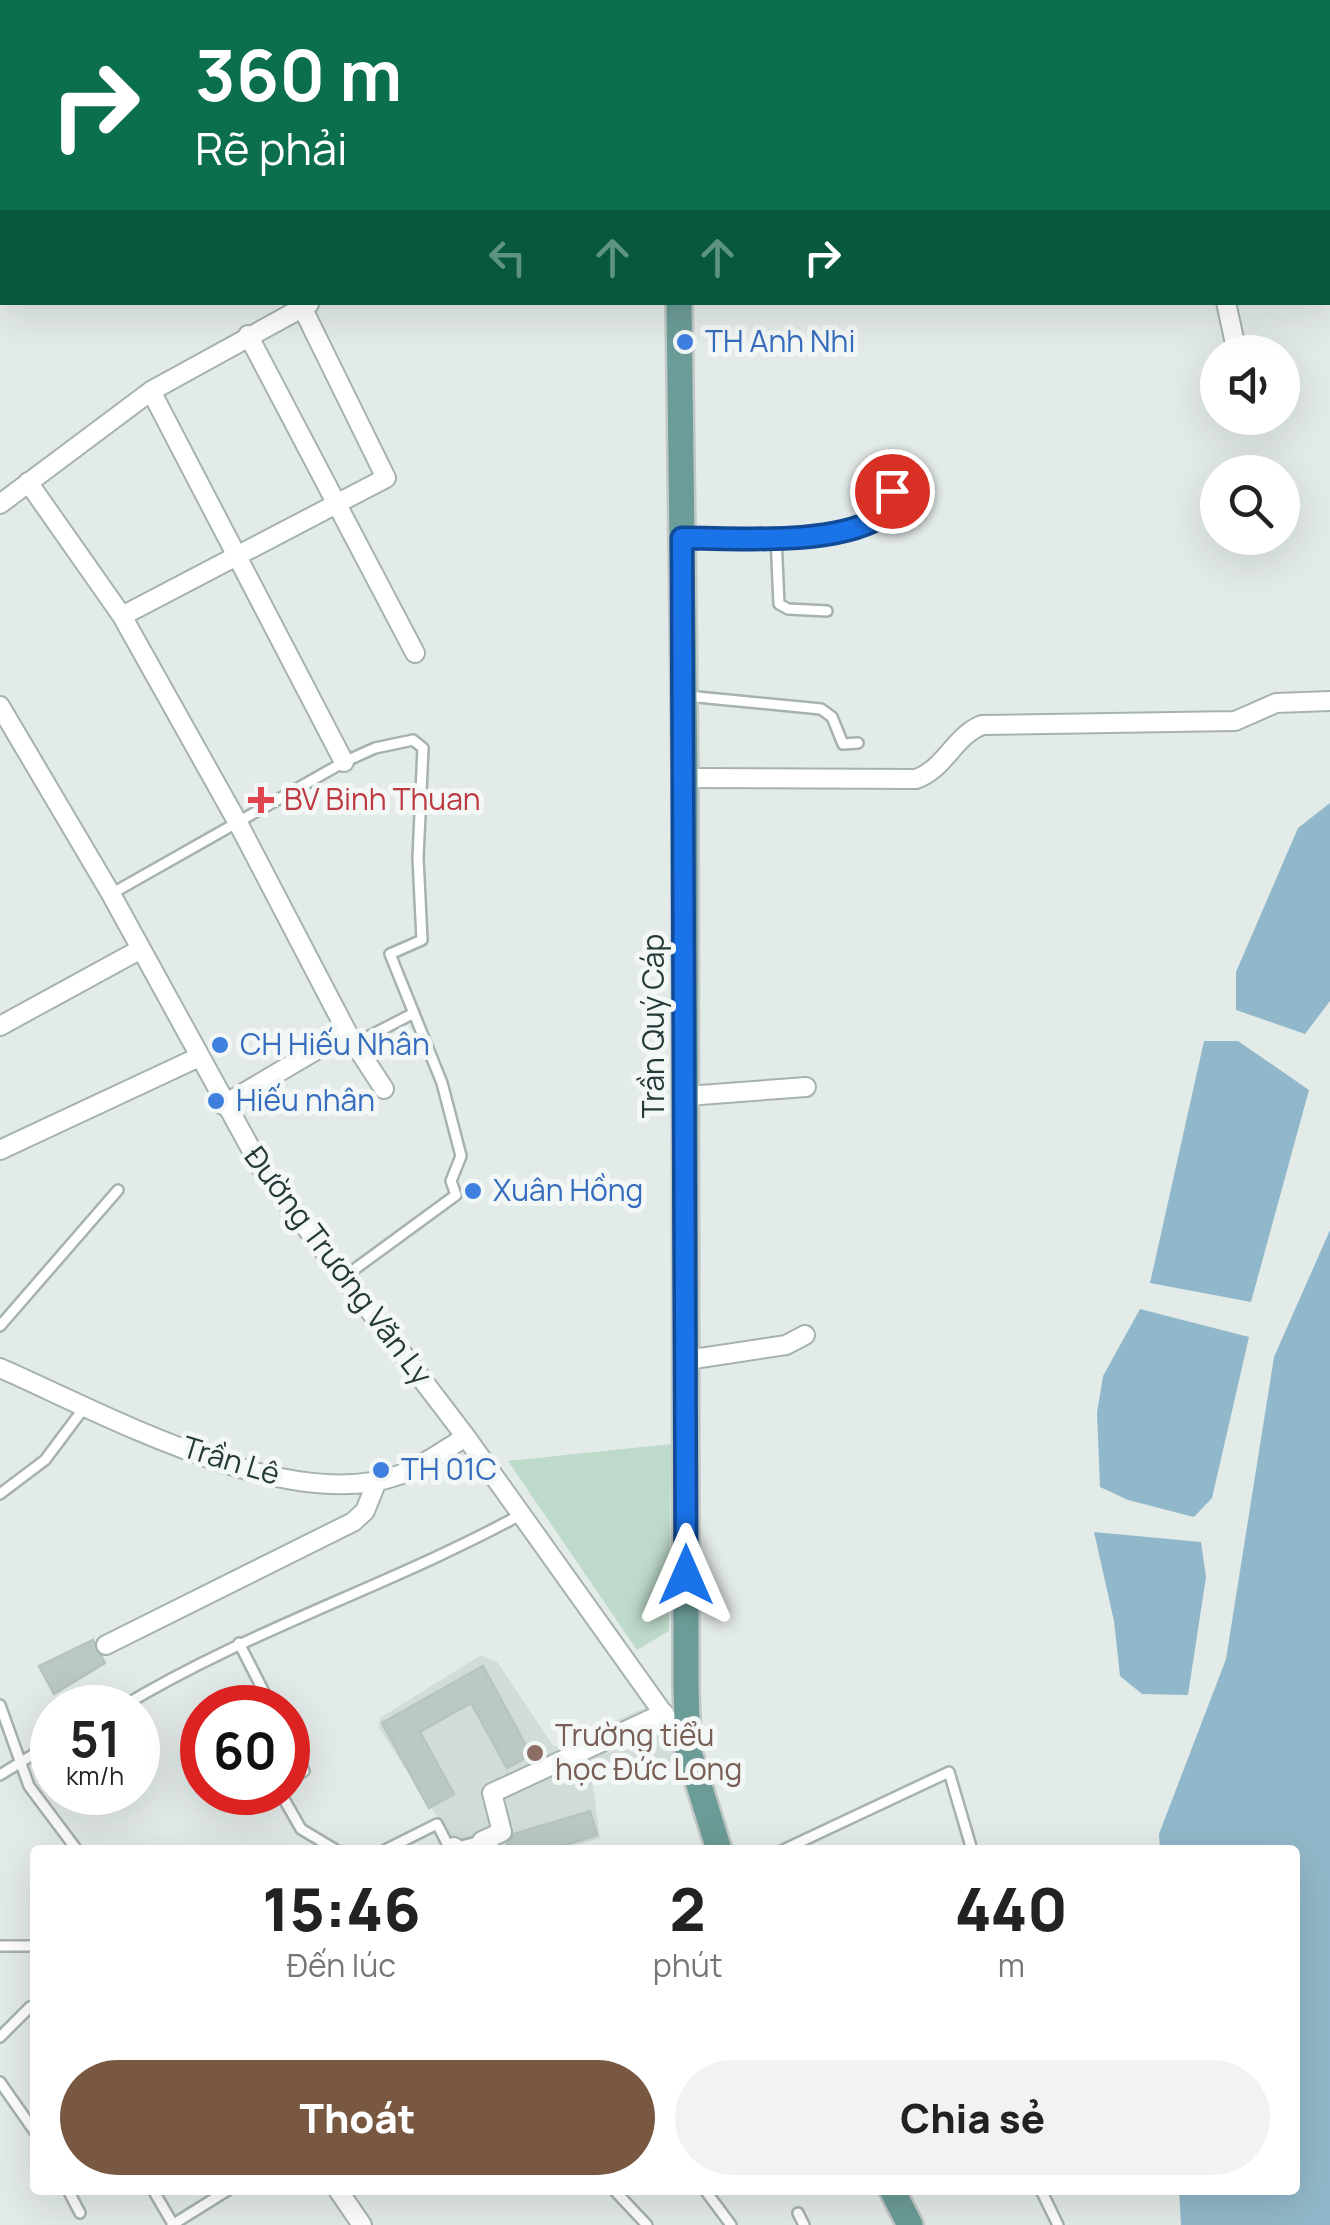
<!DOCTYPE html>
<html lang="vi">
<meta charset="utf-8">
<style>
body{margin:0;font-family:Manrope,sans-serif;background:#f2f2f2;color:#222;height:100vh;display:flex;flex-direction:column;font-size:38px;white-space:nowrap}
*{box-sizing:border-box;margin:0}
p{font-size:32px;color:#767676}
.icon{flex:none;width:55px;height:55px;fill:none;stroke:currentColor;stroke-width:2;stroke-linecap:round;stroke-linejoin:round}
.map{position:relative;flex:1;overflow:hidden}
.side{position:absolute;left:30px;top:1845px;width:1270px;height:350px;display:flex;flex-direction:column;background:#fff;border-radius:10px;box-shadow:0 10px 40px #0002}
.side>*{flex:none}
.banner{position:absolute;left:0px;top:0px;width:1330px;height:305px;box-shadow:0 10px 40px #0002;background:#0b6e4f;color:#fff;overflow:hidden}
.buttons{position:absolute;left:1200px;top:335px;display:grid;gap:20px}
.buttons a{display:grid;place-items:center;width:100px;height:100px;border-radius:50%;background:#fff;box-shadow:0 10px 40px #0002;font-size:50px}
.speed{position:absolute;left:30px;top:1685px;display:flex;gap:20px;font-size:50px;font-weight:700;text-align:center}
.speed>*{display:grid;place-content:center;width:130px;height:130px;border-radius:50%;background:#fff;box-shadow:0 10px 40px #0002;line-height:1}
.speed small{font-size:25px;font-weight:400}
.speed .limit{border:15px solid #d22;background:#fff;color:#111}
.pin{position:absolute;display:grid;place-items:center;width:85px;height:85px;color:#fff;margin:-42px;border:5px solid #fff;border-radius:50%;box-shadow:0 2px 10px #0007}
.me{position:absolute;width:110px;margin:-55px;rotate:0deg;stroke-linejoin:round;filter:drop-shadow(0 0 8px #0008)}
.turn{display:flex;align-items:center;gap:35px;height:210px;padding:0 30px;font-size:45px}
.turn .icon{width:130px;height:130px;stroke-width:2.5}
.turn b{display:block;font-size:70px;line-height:85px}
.lanes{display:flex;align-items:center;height:95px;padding:0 30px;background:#0003;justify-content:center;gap:50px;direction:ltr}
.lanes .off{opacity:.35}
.eta{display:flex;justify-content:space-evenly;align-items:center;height:170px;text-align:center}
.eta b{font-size:60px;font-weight:800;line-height:70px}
.primary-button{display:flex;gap:20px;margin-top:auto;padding:20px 30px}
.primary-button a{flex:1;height:115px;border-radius:60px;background:#795842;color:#fff;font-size:40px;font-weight:800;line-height:115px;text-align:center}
.primary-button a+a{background:#f2f2f2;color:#222}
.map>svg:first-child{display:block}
</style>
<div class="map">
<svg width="1330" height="2225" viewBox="0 0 1330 2225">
<rect width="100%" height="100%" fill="#e3ebe9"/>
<path fill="#d1dbd8" d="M481,1655L498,1663L554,1747L649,1706L679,1759L592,1780L600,1838L559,1850H504L495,1834L454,1842L379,1728L380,1718Z"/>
<path fill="#bedaca" d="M671,1444L669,1631L637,1650L508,1461Z"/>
<path fill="#91b8ca" d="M1330,803V1001L1305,1034L1236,1010V972L1298,828Z
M1204,1041H1238L1309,1090L1251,1302L1150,1283Z
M1330,1230V2225H1181L1179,2190H1295V1850H1160L1159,1834L1226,1659L1274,1357Z
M1140,1309L1249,1337L1212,1498L1194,1517L1128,1500L1100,1487L1097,1413L1103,1376Z
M1094,1532L1201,1542L1206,1577L1188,1695L1142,1694L1120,1676L1114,1621Z"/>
<path fill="#bbc8c5" stroke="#b6c4c0" stroke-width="2.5" d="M93,1640L105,1663L54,1694L39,1666Z
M483,1666L531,1755L507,1768L471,1703L420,1732L454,1794L429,1808L382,1723Z
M590,1811L597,1835L549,1850H509L507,1844L514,1834Z"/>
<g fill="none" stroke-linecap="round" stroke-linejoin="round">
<g stroke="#a6b2b0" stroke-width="14">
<path id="lane" d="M0,140L2,143
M0,290L2,289
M776,537L779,604L788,609L827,611
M682,538C727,538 842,544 877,519C890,510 894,484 900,470
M687,696L821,709L832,717L843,744L858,743
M111,894L344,762L375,748L413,740L423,748L418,858L422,940L390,954L442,1083L461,1156L451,1181L456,1195L344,1277
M354,1044L414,1013
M0,1326L118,1190
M0,1494L45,1460L84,1408
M239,1643L272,1708
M0,1705L29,1786L77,1850
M120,1708C250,1629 390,1586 522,1514
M288,1739L304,1771L288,1780
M0,1775L52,1743
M280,1792L301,1829L336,1850
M385,1850L437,1824L450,1849L488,1839L496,1850
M783,1850L949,1772L972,1850
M0,1946H35
M0,2037L30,2007L35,2011
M0,2082L35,2132
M68,2190L80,2213
M153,2190L173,2224
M614,2190L647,2225
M705,2190L731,2225
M1041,2190L1058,2225
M798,2213L804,2225
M172,2225L228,2190"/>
</g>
<g stroke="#a6b2b0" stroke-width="22">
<path id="street" d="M24,0L25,2
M262,0L263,2
M1328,125L1330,126
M0,225L2,224
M1328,227L1330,226
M1226,302L1234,339
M248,335L415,653
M151,391L344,762
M28,482L122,616L238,823L347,1032L384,1089
M0,504L151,391L309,304
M122,616L386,478L302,307
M0,706L111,894L263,1171L466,1437L688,1748
M685,778L916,779C945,769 954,736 982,725L1235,721L1276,703L1330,701
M0,1026L141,949
M687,1096L806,1087
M223,1105L347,1032
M0,1150L199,1057
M687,1360L786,1345L805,1335
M0,1368C103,1413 288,1516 399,1475C422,1467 445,1449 466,1437
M106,1645L353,1522L365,1511L377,1481
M482,1841L502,1832L492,1793L664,1713
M454,1847L456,1850
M338,2190L362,2225"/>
</g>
<g stroke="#c2c8c7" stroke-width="30">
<path id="primary" d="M675,0V2
M679,302L685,778L686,1688L688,1749L719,1850
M892,2190L910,2225"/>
</g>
<use href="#lane" stroke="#fff" stroke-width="9"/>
<use href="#street" stroke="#fff" stroke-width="18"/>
<use href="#primary" stroke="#6c9c97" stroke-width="25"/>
</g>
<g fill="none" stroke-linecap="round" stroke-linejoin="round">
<g stroke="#114b97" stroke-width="25">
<path id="route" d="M686,1575L682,538C739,538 830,546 879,518L892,491"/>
</g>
<use href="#route" stroke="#1a73e8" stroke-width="18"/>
</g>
<g fill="#3f7fe0" stroke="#f3f8f6" stroke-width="4">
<circle cx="685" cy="342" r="10"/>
<circle cx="220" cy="1045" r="10"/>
<circle cx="216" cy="1101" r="10"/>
<circle cx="473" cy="1191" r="10"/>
<circle cx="381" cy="1470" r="10"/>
</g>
<path fill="#e0444e" stroke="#f3f8f6" stroke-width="4" d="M256 785h10v10h10v10h-10v10h-10v-10h-10v-10h10z"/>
<circle fill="#8d6e63" stroke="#f3f8f6" stroke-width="4" cx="535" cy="1753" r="10"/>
<g text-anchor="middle" stroke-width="10" stroke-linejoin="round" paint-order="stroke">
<g font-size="30" fill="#366cbe" stroke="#f3f8f6" text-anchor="start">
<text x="705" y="352">TH Anh Nhi</text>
<text x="240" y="1055">CH Hiếu Nhân</text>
<text x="236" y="1111">Hiếu nhân</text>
<text x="493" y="1201">Xuân Hồng</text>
<text x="401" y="1480">TH 01C</text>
</g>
<g font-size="30" fill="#be3a42" stroke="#f3f8f6" text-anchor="start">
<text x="284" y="810">BV Binh Thuan</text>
</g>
<g font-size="30" fill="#253a38" stroke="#f3f8f6">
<text transform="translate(654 1026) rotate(-90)" y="10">Trần Quý Cáp</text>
<text transform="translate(338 1266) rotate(53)" y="10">Đường Trương Văn Ly</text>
<text transform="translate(231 1461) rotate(17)" y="10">Trần Lê</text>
</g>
<g font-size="30" fill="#785e54" stroke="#f3f8f6" text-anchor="start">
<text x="555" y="1746">Trường tiểu<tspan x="555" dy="34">học Đức Long</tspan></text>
</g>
</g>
</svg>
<div class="buttons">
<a><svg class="icon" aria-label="sound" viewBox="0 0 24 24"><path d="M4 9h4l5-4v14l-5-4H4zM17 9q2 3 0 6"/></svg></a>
<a><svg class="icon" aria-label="search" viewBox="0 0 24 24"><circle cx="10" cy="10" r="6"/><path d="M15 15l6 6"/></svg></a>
</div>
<div class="speed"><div>51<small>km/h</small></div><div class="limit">60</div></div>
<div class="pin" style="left:892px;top:491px;background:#d93025"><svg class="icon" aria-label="arrive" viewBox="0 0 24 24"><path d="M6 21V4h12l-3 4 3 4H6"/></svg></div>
<svg class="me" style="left:686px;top:1575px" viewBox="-20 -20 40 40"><path d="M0-17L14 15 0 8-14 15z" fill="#1a73e8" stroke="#fff" stroke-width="4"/></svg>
<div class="banner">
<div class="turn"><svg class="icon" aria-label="right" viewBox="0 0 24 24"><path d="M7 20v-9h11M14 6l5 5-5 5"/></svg><div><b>360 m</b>Rẽ phải</div></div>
<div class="lanes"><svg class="icon off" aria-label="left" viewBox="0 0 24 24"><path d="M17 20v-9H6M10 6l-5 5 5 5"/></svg><svg class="icon off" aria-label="ahead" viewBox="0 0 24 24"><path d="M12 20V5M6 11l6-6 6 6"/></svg><svg class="icon off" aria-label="ahead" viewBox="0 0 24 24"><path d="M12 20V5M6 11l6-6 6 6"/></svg><svg class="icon" aria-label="right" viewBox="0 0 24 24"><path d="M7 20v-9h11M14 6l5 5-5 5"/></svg></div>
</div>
<section class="side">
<div class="eta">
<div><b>15:46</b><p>Đến lúc</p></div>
<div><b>2</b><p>phút</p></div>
<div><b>440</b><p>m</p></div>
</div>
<div class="primary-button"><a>Thoát</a><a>Chia sẻ</a></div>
</section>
</div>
